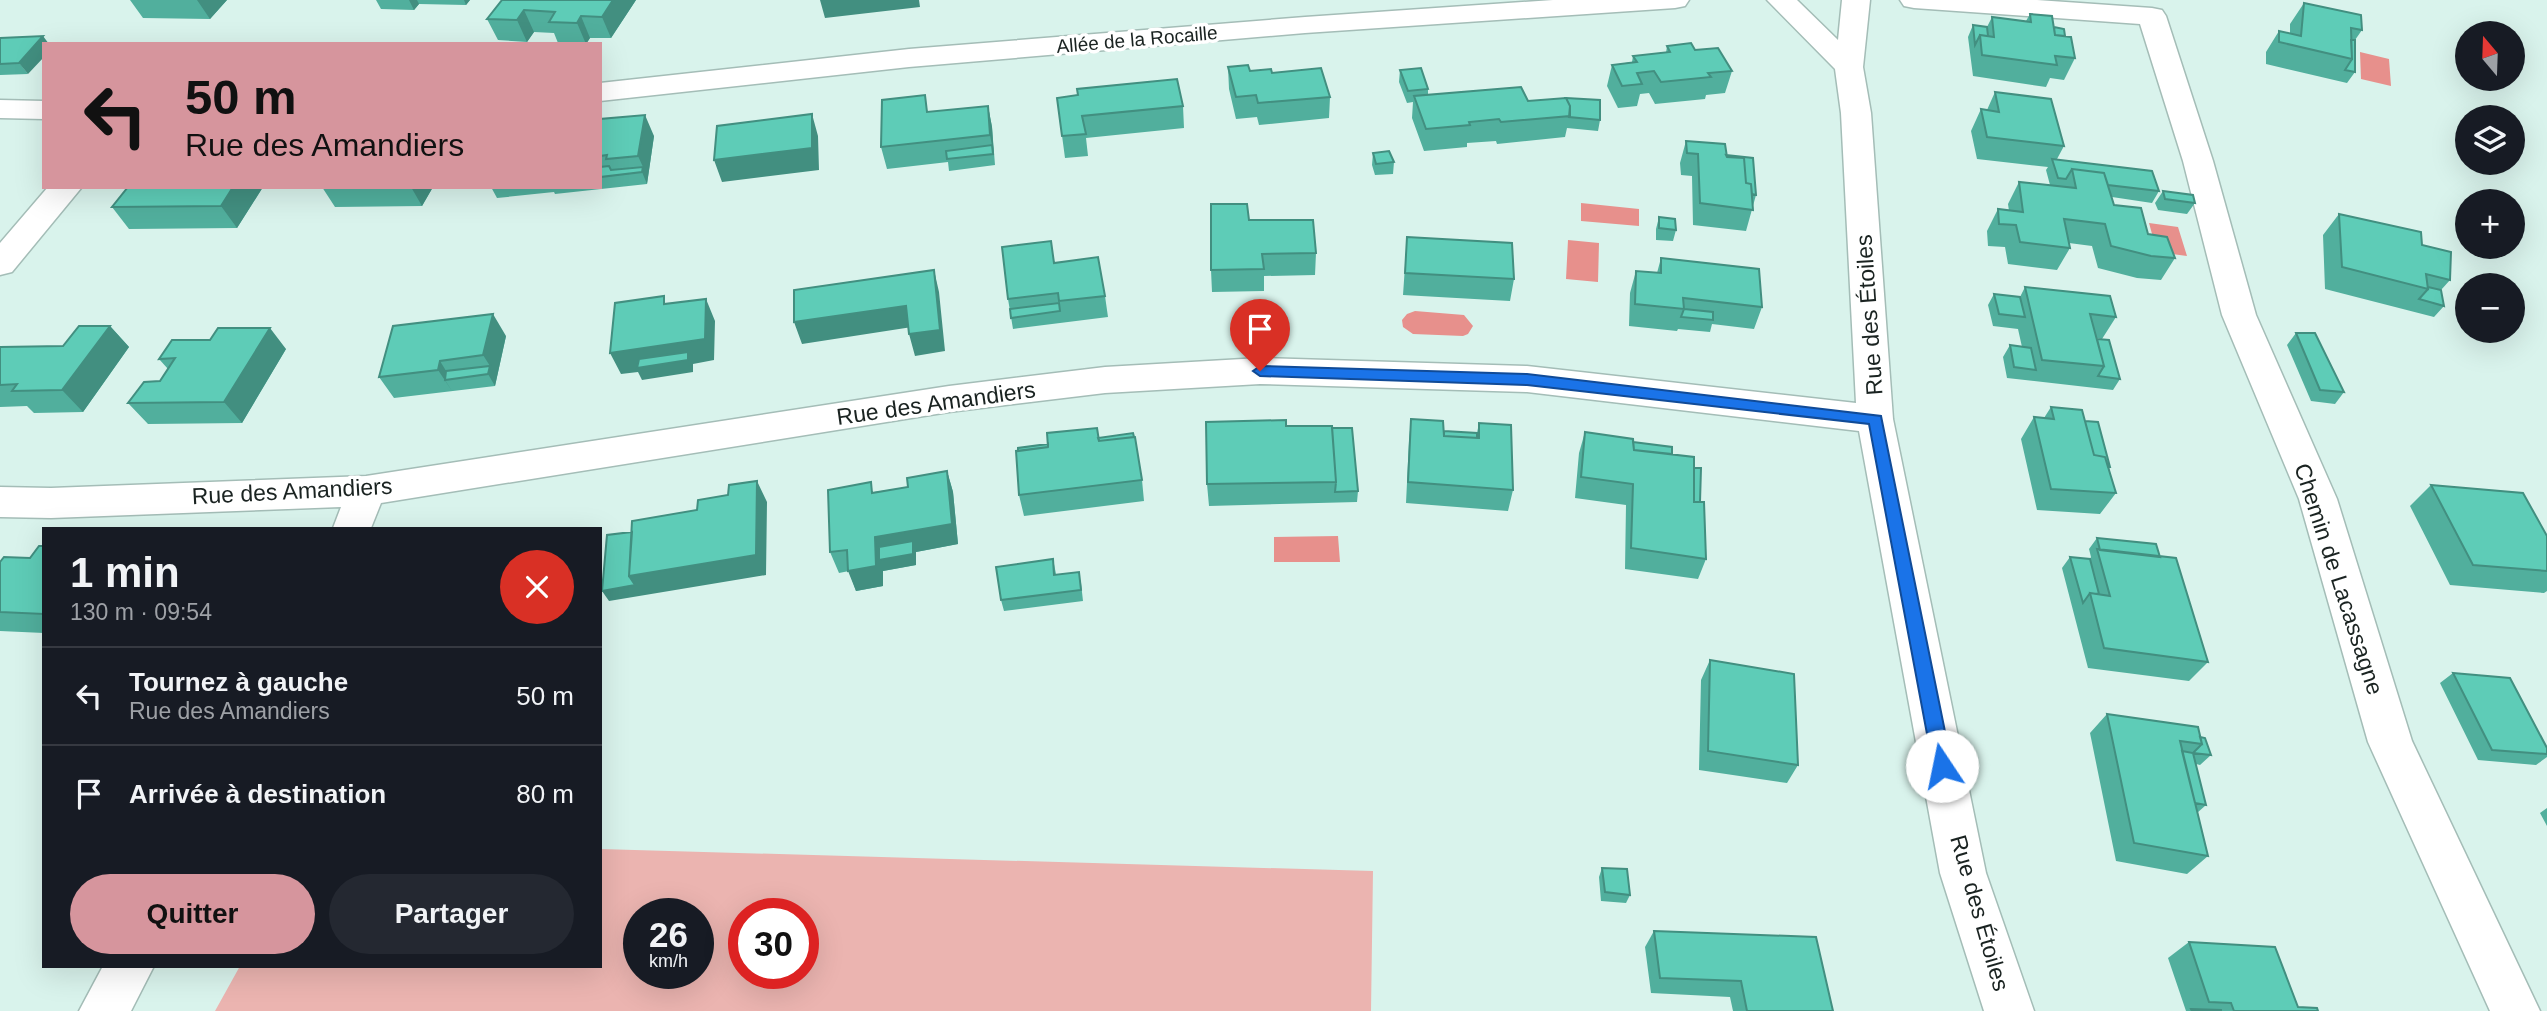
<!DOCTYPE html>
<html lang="fr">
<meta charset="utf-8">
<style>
body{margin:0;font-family:Helvetica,sans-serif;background:#242831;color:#f1f3f6;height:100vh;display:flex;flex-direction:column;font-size:26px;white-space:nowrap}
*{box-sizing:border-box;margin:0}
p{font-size:23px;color:#9ea1a6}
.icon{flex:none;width:38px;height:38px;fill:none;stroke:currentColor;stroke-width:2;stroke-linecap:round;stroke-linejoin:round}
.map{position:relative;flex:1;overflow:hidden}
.drawer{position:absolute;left:42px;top:527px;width:560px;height:441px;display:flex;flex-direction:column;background:#171b24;border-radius:0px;box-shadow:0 7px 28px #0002}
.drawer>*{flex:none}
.hud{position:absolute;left:42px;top:42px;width:560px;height:147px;border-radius:0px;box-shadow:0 7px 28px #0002;background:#d6959d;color:#111;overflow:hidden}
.needle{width:46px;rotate:341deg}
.buttons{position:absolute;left:2455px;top:21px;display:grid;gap:14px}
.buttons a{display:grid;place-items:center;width:70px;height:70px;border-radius:50%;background:#171b24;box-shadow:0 7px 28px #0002;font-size:35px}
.speed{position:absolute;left:623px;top:898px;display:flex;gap:14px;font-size:35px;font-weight:700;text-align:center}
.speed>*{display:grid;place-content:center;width:91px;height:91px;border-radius:50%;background:#171b24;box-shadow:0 7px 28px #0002;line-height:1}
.speed small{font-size:18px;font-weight:400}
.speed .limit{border:10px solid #d22;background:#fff;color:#111}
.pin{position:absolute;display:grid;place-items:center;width:60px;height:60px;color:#fff;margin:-72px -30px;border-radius:50% 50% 50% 0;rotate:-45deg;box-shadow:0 0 7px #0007}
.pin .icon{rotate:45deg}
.me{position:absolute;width:77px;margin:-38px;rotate:349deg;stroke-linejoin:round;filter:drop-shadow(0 0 5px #0008)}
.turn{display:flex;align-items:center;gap:24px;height:147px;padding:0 28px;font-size:32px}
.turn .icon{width:91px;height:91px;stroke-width:2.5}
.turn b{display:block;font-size:49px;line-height:60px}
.round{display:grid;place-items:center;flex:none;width:74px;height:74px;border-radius:37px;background:#242831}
.summary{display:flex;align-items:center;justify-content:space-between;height:119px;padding:0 28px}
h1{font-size:42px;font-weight:800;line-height:52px}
.button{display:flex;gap:14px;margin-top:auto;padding:14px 28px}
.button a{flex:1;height:80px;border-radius:42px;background:#d6959d;color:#111;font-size:28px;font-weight:800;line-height:80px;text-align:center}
.button a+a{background:#242831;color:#f1f3f6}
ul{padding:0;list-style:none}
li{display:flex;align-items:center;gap:21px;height:98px;padding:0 28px;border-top:2px solid #363941}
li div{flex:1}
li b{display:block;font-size:26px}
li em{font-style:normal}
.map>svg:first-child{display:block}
</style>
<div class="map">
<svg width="2547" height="1011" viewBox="0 0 2547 1011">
<rect width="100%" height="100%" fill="#d9f3ec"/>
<path fill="#ebb4b0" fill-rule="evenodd" d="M600,849L1373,871L1371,1011H215L240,966H600ZM639,914H698V973H639ZM744,914H803V973H744Z"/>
<path fill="#e7908c" d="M2360,52L2389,59L2391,86L2361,79Z
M1581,203L1639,209V226L1581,221Z
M2149,223L2178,227L2187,256L2157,252Z
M1568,240L1599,243L1598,282L1566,279Z
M1415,311L1464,315L1473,326L1468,334L1463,336L1413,334L1403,327L1402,320L1407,314Z
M1338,536L1340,562H1274V537Z"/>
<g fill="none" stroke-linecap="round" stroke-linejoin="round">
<g stroke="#a4bdb7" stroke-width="3">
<path id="minor" d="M1553,0H1689L1685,6L1675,8L1305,33L909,67L600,101V83L909,49L1305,17Z
M1767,0H1797L1838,40L1842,0H1870L1863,67L1871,113L1893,419L1986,873L2034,1011H1984L1940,873L1859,431L1527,392L1260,384L1105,393L949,412L381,503L371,528H333L341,507L51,518L0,517V487L51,488L366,476L949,386L1105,367L1260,358L1527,366L1856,403L1841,113L1835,69Z
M1900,0H2037L2152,8L2162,10L2166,16L2213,161L2256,315L2337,499L2412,741L2540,1011H2490L2368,742L2299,499L2222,315L2183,161L2140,24L1914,8L1904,6Z
M0,100L44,101V119L0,118Z
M48,187H82L12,272L0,275V243Z
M103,966H154L131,1011H79Z"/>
</g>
<use href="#minor" fill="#fff" fill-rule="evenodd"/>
</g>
<path fill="#51af9d" d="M130,0H227L210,19L143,18Z
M376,0H470L466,5L419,4L414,10L381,9Z
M502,0H636L611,38H590L586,44L558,43L554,33L534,32L527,42L498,40L487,19Z
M2304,3L2362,30L2355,40V72L2347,83L2266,64V52L2279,31L2290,33V24Z
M2030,14L2054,27L2065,36L2075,58L2064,80L2050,78L2046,87L1973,76L1968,37L1973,25L1987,27L1992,17L2026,21Z
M0,38L28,74L0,75Z
M1667,46L1695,50L1732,71L1725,93L1706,95L1705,99L1655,104L1649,93L1640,94L1637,106L1618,108L1607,86L1612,65L1632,62L1633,56L1666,53Z
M1228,67L1250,71L1272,73L1330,97L1329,118L1259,125L1257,117L1236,119L1229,89Z
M1400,70L1428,89V95L1528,101L1600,120L1598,131L1567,128L1565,137L1497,144L1496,141L1467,143V147L1424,151L1412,118L1413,102L1407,103L1399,82Z
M1995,92L2064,146L2057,159L2159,191L2152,203L2112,197L2114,205L2175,258L2161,280L2137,278L2098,268L2092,246L2069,243L2070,248L2057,270L2008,264L2005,247L1988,246L1987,231L1998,209L2009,211L2008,204L2019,182L2050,185L2046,170L2048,167L1977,159L1971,131L1981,109L1987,110Z
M1057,98L1183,106L1184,128L1086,138L1088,156L1065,158Z
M988,106L992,127L995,165L949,171L948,162L887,169L881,147L929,112Z
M600,119L654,136L647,184L555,194L554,192L497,198L491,187H600Z
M1686,141L1726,155L1756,195L1746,231L1693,225L1692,176L1681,175L1680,163Z
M1373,153L1394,162L1393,174L1375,175L1372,165Z
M263,187L237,228L129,229L112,207Z
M322,187H433L422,206L335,207Z
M2163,191L2195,203L2187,214L2158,210L2155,203Z
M2339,214L2422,245L2450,280L2441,290L2444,306L2434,317L2325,289L2323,235Z
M1659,217L1676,230L1673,241L1656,240V229Z
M1249,220L1316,253L1315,275L1264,276V291L1212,292L1211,270Z
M1407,237L1514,279L1510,301L1403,295Z
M1661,258L1762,307L1754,329L1712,324L1710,332L1678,329L1677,331L1629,326L1630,293L1636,271L1657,273Z
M1054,263L1105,296L1108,317L1013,329L1008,299Z
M2025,287L2116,317L2102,339L2097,338L2120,379L2113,390L2007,378L2003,357L2010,345L2022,347L2018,329L1993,326L1988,305L1994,294L2020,297Z
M110,326L129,347L83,412L34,413L27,406L0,407V347L63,346Z
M2296,333L2344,392L2335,404L2311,401L2287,345Z
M506,336L495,386L394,398L379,377Z
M210,340L286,349L242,423L148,424L128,403L160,381L168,369L159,359Z
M2051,407L2085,421L2110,467L2109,469L2116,493L2100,514L2037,510L2021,439L2034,417L2044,418Z
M1411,419L1444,431L1477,433L1479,423L1513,490L1508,511L1406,503L1409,441Z
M1286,426L1332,428L1358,491L1357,502L1209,506L1207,484Z
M1585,432L1633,443L1672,454L1694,468L1700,502L1706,559L1698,579L1625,569L1626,505L1575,498L1579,453Z
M1098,438L1142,480L1144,501L1024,516L1019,495Z
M947,471L953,492L958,544L916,552V565L883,571V586L856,591L849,571L839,573L830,552L874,492L908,487Z
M2431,485L2547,536V591L2544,593L2450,585L2410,506Z
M2097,538L2160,557L2208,662L2189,681L2088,668L2062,568L2070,557L2090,559L2091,557L2089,549Z
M44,546V633L0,631V562L30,558Z
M1053,559L1056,574L1081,583L1083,601L1004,611L1001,600Z
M1710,660L1798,765L1787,783L1699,770L1701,680Z
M2453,673L2547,748V757L2536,765L2478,760L2440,683Z
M2107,714L2200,737L2211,755L2200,765L2196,764L2206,805L2197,813L2208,856L2187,874L2116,861L2090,733Z
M2547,808V826L2540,813Z
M1602,868L1630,895L1626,903L1601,901L1599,877Z
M1654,931L1833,1011H1733L1730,997L1651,993L1645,947Z
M2189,942L2298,1007L2318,1011H2186L2168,958Z"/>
<path fill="#428f80" d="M197,0H227L210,19Z
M409,0H417L419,4L414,10Z
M464,0H470L466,5Z
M613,0H636L611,38L602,17Z
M820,0H919L920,7L825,18Z
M524,10L534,32L527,42L517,20Z
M581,16L590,38L586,44L577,23Z
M43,36L49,44H44V57L28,74L19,63Z
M988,106L992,127L994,157L990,135Z
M812,114L818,136L819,170L722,182L714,160Z
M645,115L654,136L647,184L642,172L643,167L638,156Z
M233,187H263L237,228L221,206Z
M411,187H433L422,206Z
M934,270L939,292L945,351L915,356L909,334Z
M706,299L715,321L714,360L693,364V372L642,380L638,372L621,374L610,353Z
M906,306L912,327L802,344L794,322Z
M493,314L506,336L495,386L488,374L490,366L483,355Z
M110,326L129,347L83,412L62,390Z
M270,328L286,349L242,423L224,402Z
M440,361L451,379L445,380L452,391L438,370Z
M947,471L953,492L958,544L916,552V565L883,571V586L856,591L848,571L875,537Z
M757,481L767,502L766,575L609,601L602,591L629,576Z"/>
<path fill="#5eccb7" stroke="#428f80" stroke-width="2" d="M502,0H613L602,17L581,16L577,23L549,22L555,12L524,10L517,20L487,19Z
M2304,3L2361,15L2362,30L2351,28L2352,59L2279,42V31L2301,36Z
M2030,14L2052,16L2055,35L2071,37L2075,58L2055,56L2057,65L1982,55L1980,35L1994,37L1992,17L2031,22Z
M1973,25L1987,27L1988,36L1980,35L1975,45Z
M2054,27L2064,29L2065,36L2055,35Z
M43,36L19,63L0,64V38Z
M2351,40H2355V72L2345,70L2352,59Z
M1691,43L1695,50L1718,48L1732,71L1708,73L1711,77L1661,82L1654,71L1637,73L1642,84L1622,86L1612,65L1637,62L1633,56L1670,52L1667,46Z
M1248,65L1250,71L1271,69L1272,73L1321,68L1330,97L1258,103L1256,95L1236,97L1228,67Z
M1421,68L1428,89L1408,91L1400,70Z
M1177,79L1183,106L1082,116L1086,134L1062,136L1057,98L1078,95L1077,89Z
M1521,87L1528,101L1566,98L1570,106V116L1501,122L1499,119L1469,122L1470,125L1426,129L1414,96Z
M1995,92L2051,99L2064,146L1987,137L1981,109L1999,112Z
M925,95L927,112L988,106L990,135L881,147L882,100Z
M1566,98L1600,100V120L1569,117L1570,106Z
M812,114V148L714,160L717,126Z
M645,115L638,156L606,159L607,155L600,156V119Z
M1686,141L1725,144L1727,157L1744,158L1746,183L1751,184L1753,210L1700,203L1698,154L1687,153Z
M992,145L993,154L947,159L946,151Z
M1389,151L1394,162L1376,164L1373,153Z
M1726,155L1753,158L1756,195L1752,194L1751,184L1746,183L1744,158L1727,157Z
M2052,159L2152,171L2159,191L2108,185L2104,173L2072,169L2066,179L2058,178Z
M609,166L611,170L643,167L642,172L600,177V167Z
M2072,169L2104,173L2114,205L2141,208L2148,234L2167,237L2175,258L2151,256L2111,246L2105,224L2064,219L2070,248L2020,242L2016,225L1999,224L1998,209L2023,212L2019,182L2076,188Z
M128,187H233L221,206L112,207Z
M2163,191L2193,195L2195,203L2165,199Z
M1211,204H1247L1249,220H1313L1316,253L1262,254L1264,269L1211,270Z
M2339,214L2421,232L2422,245L2451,252L2450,280L2426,274L2428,289L2342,267Z
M1659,217L1675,219L1676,230L1659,228Z
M1407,237L1512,243L1514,279L1405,273Z
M1051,241L1054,263L1098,257L1105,296L1059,301L1058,293L1008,299L1002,247Z
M1661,258L1759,269L1762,307L1683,298L1684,309L1635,304L1636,271L1661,273Z
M934,270L940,330L909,334L906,306L794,322V290Z
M2025,287L2110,296L2116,317L2090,314L2104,366L2042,360Z
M2428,287L2441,290L2444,306L2419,299L2428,289Z
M1994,294L2020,297L2025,317L1999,314Z
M664,296V304L706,299L705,339L610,353L615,303Z
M1059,303L1060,311L1011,318L1010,309Z
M1684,309L1713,312V320L1681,317Z
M493,314L483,355L440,361L438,370L379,377L393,326Z
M79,326H110L62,390L12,391L17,384L0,385V347L63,346Z
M218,328H270L224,402L128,403L144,382L160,381L175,358L159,359L172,340H210Z
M2296,333H2315L2344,392L2320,390Z
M2097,339L2109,340L2120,379L2098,376L2104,366Z
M2010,345L2031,348L2036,370L2014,367Z
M688,352V360L637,368L639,359Z
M490,366L488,374L445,380L446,371Z
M2051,407L2082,410L2094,455L2105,457L2116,493L2051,489L2034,417L2054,419Z
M1411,419L1443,421L1444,436L1479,438V423L1511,425L1513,490L1408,482Z
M1286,420V426H1332L1336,482L1207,484L1206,422Z
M2085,421L2098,422L2110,467H2108L2105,457L2094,455Z
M1097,428L1099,441L1135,437L1142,480L1019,495L1016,451L1048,447L1047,433Z
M1332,428H1352L1358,491L1335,492L1336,482Z
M1444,431L1477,433V438L1444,436Z
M1585,432L1633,439L1634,450L1694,457V502H1704L1706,559L1631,548L1633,484L1581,477Z
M1133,433L1134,437L1099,441L1098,438Z
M1633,442L1672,447V454L1634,450Z
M1048,444V447L1018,451V448Z
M1694,468H1701L1700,502H1694Z
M947,471L952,524L875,537L876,566L848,571L847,550L830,552L828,490L871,482L872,493L908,487L907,478Z
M757,481L756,555L629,576L632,521L697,510L698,500L728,495L729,485Z
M2431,485L2523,493L2547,536V571L2473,565Z
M632,532L629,576L635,585L602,591L607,535Z
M2097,538L2156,544L2160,557L2100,550Z
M913,541V554L879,560V547Z
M39,546H44V614L0,612V562L4,557L30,558Z
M2097,549L2176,558L2208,662L2104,648L2090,593L2110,596Z
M2070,557L2090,559L2099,594L2090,593L2083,603Z
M1053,559L1054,575L1079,572L1081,590L1001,600L996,567Z
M1710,660L1794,674L1798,765L1708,751Z
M2453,673L2510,678L2547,748V754L2492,750Z
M2107,714L2198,727L2202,744L2180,741L2208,856L2134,843Z
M2200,737L2205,738L2211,755L2193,753L2202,744Z
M2182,751L2193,753L2206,805L2195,803Z
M1602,868L1627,869L1630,895L1605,892Z
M1654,931L1816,937L1833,1011H1747L1741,981L1660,978Z
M2189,942L2275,947L2298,1007L2317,1008L2318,1011H2234L2231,1003L2209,1002Z
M2191,1009L2221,1010V1011H2192Z"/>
<path fill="#1a73e8" stroke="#114b97" stroke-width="2" d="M1260,366L1527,374L1881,416L1952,766L1949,772L1942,774L1936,772L1933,766L1869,424L1527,385L1260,376L1253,371Z"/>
<g text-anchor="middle" stroke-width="7" stroke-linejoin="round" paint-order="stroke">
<g font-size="19" fill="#1a2321" stroke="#fff">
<text transform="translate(1137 39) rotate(-5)" y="7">Allée de la Rocaille</text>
</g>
<g font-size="23" fill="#1a2321" stroke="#fff">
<text transform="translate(1869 315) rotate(-94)" y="8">Rue des Étoiles</text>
<text transform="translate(936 403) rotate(-8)" y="8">Rue des Amandiers</text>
<text transform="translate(292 491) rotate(-3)" y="8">Rue des Amandiers</text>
<text transform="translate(2339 579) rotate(72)" y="8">Chemin de Lacassagne</text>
<text transform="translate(1980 913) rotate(74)" y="8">Rue des Étoiles</text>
</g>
</g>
</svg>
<div class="buttons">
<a><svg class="needle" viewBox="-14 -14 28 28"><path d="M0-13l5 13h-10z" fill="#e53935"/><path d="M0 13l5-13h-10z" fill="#9ea1a6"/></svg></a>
<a><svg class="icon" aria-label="layers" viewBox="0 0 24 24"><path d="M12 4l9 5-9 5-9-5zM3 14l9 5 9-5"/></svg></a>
<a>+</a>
<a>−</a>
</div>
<div class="speed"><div>26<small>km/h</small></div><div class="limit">30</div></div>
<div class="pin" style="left:1260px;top:371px;background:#d93025"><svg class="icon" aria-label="arrive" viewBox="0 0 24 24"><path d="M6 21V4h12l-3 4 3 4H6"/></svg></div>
<svg class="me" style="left:1942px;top:766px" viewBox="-20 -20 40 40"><circle r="19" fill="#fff"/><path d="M0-13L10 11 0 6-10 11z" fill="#1a73e8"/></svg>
<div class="hud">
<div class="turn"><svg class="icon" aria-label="left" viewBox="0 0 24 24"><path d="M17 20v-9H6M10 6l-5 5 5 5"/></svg><div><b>50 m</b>Rue des Amandiers</div></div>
</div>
<section class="drawer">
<div class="summary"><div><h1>1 min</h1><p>130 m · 09:54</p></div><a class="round" style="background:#d93025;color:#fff"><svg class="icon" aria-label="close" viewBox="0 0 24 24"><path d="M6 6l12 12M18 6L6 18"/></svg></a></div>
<ul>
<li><svg class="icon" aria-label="left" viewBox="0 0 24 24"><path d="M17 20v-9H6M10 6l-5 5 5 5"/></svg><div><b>Tournez à gauche</b><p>Rue des Amandiers</p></div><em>50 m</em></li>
<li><svg class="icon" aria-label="arrive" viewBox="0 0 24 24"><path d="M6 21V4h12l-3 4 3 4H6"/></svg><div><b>Arrivée à destination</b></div><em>80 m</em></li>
</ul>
<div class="button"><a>Quitter</a><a>Partager</a></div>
</section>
</div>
